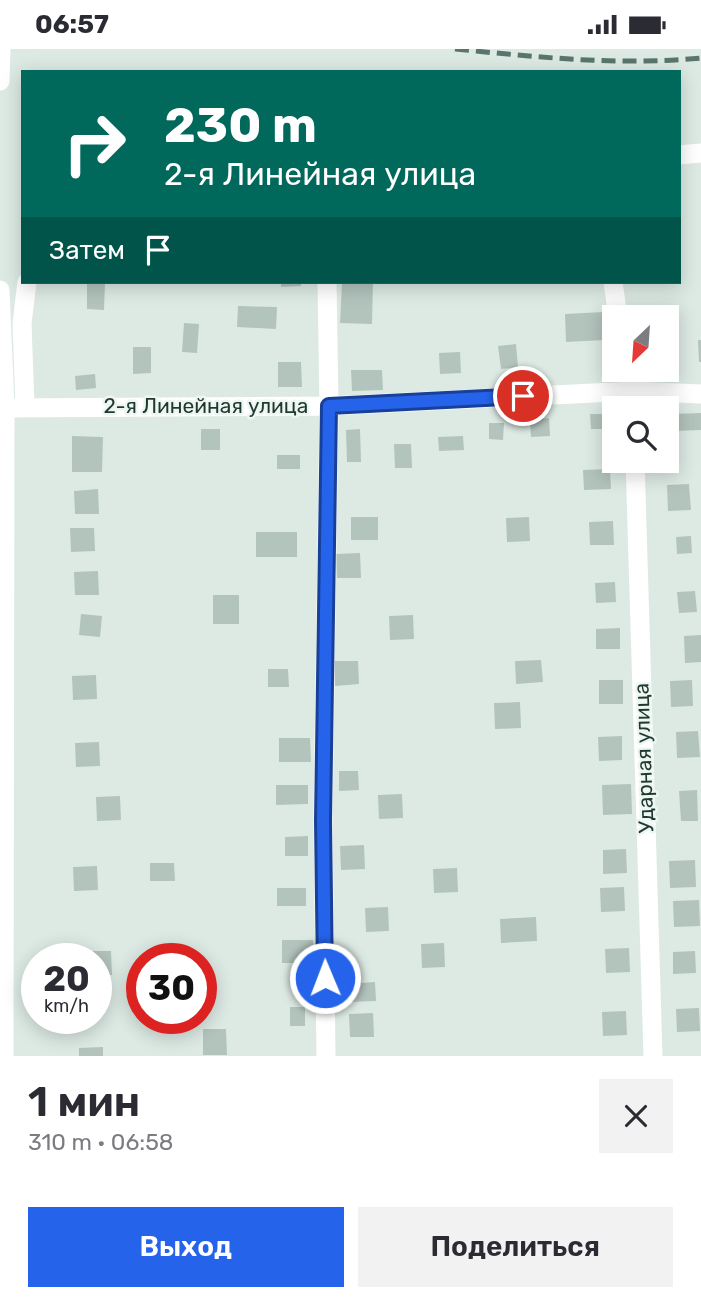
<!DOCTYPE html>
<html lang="ru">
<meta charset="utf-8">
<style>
body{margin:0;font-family:Rubik,sans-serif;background:#f2f2f3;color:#2b2b33;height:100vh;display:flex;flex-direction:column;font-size:26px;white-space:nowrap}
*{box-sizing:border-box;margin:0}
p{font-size:23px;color:#7c7c81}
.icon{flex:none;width:38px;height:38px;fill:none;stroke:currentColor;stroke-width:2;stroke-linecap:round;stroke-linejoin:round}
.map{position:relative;height:1007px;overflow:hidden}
.side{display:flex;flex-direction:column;background:#fff;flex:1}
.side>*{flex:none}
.banner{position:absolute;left:21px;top:21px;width:660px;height:214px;border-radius:0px;box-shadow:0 4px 18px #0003;background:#00695c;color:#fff;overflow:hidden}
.needle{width:46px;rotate:205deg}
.tools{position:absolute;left:602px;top:256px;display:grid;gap:14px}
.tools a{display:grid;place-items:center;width:77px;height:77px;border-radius:0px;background:#fff;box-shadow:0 4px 18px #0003;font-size:35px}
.speed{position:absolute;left:21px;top:894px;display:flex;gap:14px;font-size:35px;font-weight:700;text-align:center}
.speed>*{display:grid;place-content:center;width:91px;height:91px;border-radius:50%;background:#fff;box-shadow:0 4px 18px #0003;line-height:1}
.speed small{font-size:18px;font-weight:400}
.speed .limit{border:10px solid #d22;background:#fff;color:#111}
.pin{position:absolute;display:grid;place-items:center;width:60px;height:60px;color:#fff;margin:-30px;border:4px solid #fff;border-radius:50%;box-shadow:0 2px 7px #0007}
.me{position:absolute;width:77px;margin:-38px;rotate:359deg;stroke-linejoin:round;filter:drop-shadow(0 0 5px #0008)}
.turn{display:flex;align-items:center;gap:24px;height:147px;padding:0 28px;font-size:32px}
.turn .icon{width:91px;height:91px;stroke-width:2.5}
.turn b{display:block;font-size:49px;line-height:60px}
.then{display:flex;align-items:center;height:66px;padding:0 28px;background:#0003;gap:14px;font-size:26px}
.round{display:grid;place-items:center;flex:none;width:74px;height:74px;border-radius:0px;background:#f2f2f3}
.overview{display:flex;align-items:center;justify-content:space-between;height:119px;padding:0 28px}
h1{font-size:42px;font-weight:600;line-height:52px}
.button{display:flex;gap:14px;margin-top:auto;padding:14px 28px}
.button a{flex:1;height:80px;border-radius:0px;background:#2563eb;color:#fff;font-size:28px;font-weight:600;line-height:80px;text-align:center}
.button a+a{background:#f2f2f3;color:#2b2b33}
.status{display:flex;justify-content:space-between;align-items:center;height:49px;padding:0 35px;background:#fff;direction:ltr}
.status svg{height:19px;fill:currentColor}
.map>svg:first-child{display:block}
</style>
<div class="status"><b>06:57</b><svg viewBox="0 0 49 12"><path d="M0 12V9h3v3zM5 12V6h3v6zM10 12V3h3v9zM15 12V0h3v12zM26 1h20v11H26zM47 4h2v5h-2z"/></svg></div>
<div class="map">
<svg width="701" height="1007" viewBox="0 0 701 1007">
<rect width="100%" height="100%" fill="#ddeae4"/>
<path fill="#b3c4bd" d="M87,233H105L104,261L87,260Z
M281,233H301V237L281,238Z
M342,233H373L372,275L340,274Z
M238,257L277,258L276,280L237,278Z
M604,263L605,291L566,293L565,265Z
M184,274L199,275L197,304L182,303Z
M667,279H669L670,301H667Z
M698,291H701V313H699Z
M516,295L518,318L501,320L498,297Z
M133,298H151V324L133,325Z
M460,303L461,324L440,325L439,304Z
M278,313H301L302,338H278Z
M351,321H382L383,341L352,342Z
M95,325L96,339L76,341L75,327Z
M701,364V381L673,382L672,365Z
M590,365H607L608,380H591Z
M549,369L550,387L531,388L530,371Z
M489,374H504L503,391L489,390Z
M201,380H220V401H201Z
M360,380L361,413H347L346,381Z
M72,387L103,388L102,423H72Z
M463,387L464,401L439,402L438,388Z
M394,395H411L412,419H395Z
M277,406H300V420H277Z
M610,420L611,440L584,441L583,421Z
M689,435L691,461L668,462L667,436Z
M98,440L99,465H75L74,442Z
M351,468H378V491H351Z
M529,468L530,492L507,493L506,469Z
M613,472L614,496H590L589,473Z
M70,479H94L95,502L71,503Z
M256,483H297V508H256Z
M691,487L692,504L677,505L676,488Z
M360,504L361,529H337L336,505Z
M98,522L99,546H75L74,523Z
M615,533L616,553L596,554L595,534Z
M695,542L697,563L679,564L677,543Z
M213,546H239V575H213Z
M81,565L102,567L100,588L79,586Z
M413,566L414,590L390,591L389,567Z
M620,579V600H596V580Z
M701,586V613L685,614L684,587Z
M541,611L543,633L516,635L515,612Z
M334,612H358L359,635L335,637Z
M268,620H288L289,638H268Z
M96,626L97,650L73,651L72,627Z
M599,631H623V655H599Z
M692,631L693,657L671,658L670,632Z
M520,653L521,679L495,680L494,654Z
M698,682L700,708L677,709L676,683Z
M622,687V711L599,712L598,688Z
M279,689H310L311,713H279Z
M99,693L100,717L76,718L75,694Z
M339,722H358L359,741L339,742Z
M631,735L632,765L603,766L602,736Z
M276,736H308V755L276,756Z
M697,741L698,772H681L679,742Z
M402,745L403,769L379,770L378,746Z
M120,747L121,771L97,772L96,748Z
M308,787V807H285V788Z
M364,796L365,820L341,821L340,797Z
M626,800L627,824L603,825V801Z
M695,811L696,838L670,839L669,812Z
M150,814H174L175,832H150Z
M97,817L98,841L74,842L73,818Z
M457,819L458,843L434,844L433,820Z
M624,838L625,862L601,863L600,839Z
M277,839H306V857H277Z
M699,851L700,877L674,878L673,852Z
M388,858L389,882L366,883L365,859Z
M536,868L537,892L501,894L500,870Z
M282,891H313L314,914H282Z
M444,894L445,918L422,919L421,895Z
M629,899L630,923L606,924L605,900Z
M82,902H111L112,926H96V910H82Z
M695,902L696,924L673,925V903Z
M375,933L376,952L349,953L348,935Z
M290,958H305V977H290Z
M699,959L700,982L677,983L676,960Z
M626,962L627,986L603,987L602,963Z
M373,964L374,988H350L349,965Z
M203,980H226L227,1006H203Z
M103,998V1007H79V999Z"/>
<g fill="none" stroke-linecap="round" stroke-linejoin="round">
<path stroke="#fff" stroke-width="19" d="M0,32L1,0
M679,106L701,104
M613,233L618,268
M0,241L5,358L4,1007
M626,320L633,342L634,359
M25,358L22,274L27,233
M0,359L329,357L633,342L701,345
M635,411L653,1007
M326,1007L323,772L329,357L327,233"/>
<path stroke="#59756d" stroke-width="5" stroke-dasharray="14 7" stroke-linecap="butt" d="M455,0C537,8 619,17 701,9"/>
</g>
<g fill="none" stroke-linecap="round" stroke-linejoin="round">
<g stroke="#184099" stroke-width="18">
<path id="route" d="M325,929L323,772L329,357L523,347"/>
</g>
<use href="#route" stroke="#2563eb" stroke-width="12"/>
</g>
<g text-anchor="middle" stroke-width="5" stroke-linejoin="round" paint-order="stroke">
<g font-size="21" fill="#1f3931" stroke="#eef6f2">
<text x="206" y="364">2-я Линейная улица</text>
<text transform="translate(644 709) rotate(-92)" y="7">Ударная улица</text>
</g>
</g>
</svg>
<div class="tools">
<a><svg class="needle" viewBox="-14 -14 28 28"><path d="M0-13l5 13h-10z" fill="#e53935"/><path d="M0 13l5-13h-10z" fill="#7c7c81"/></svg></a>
<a><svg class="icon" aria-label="search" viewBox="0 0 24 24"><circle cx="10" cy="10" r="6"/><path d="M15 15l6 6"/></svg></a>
</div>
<div class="speed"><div>20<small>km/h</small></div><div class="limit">30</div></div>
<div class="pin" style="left:523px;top:347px;background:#d93025"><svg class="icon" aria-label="arrive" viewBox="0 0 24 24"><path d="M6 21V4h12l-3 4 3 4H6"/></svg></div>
<svg class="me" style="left:325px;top:929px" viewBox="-20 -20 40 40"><circle r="17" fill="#2563eb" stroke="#fff" stroke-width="3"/><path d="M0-11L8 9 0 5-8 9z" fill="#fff"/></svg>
<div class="banner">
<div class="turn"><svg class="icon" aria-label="right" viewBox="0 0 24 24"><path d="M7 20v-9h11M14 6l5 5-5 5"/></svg><div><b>230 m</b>2-я Линейная улица</div></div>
<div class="then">Затем<svg class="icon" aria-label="arrive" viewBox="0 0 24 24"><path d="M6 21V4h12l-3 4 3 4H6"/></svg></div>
</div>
</div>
<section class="side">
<div class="overview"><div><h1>1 мин</h1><p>310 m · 06:58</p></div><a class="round"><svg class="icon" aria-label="close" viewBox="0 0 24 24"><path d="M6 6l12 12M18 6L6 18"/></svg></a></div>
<div class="button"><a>Выход</a><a>Поделиться</a></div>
</section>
